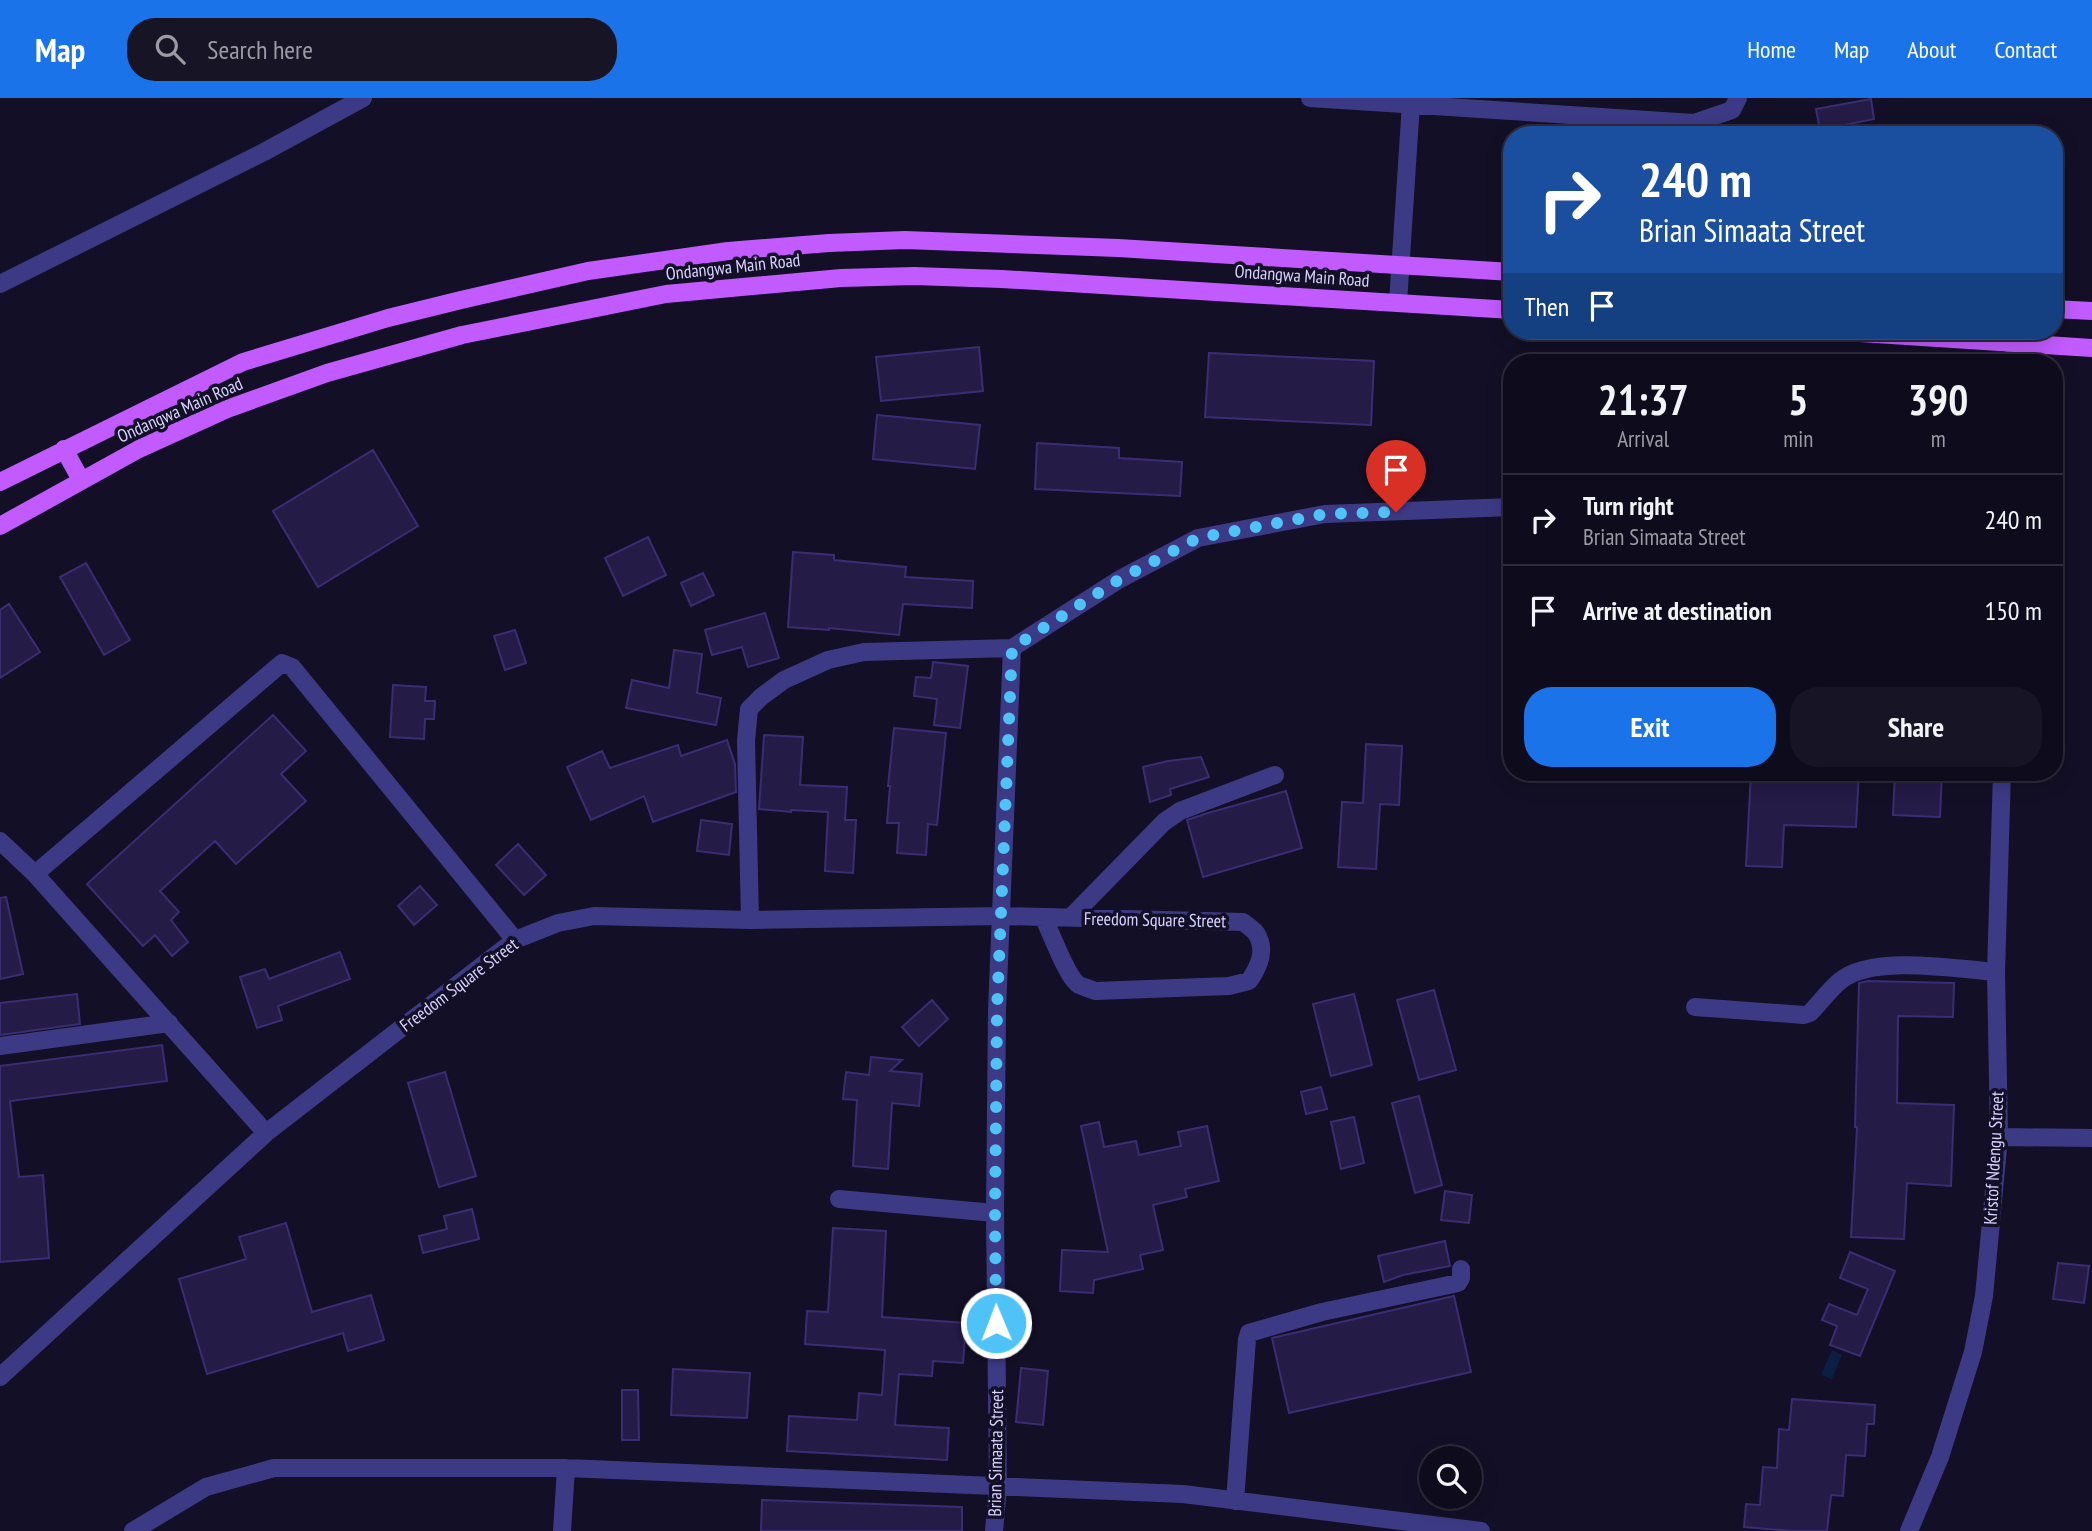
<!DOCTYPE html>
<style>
body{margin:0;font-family:"PT Sans Narrow",sans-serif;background:#171425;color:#f1f3f6;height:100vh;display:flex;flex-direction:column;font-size:26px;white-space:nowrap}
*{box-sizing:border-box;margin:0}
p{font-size:23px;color:#9b9ba3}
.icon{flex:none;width:38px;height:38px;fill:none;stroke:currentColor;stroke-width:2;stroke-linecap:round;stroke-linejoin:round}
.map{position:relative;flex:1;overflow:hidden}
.sheet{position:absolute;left:1503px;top:256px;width:560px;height:427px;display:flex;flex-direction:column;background:#0e0b1c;border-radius:28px;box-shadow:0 4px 18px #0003,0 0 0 2px #2e2b3b}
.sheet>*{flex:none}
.banner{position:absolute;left:1503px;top:28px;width:560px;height:214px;border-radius:28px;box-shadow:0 4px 18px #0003,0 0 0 2px #2e2b3b;background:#1a4fa0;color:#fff;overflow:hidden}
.tools{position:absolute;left:1419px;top:1348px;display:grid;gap:14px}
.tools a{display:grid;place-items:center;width:63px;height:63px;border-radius:50%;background:#0e0b1c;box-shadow:0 4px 18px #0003,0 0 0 2px #2e2b3b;font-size:35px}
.pin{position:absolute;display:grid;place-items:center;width:60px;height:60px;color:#fff;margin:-72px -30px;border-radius:50% 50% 50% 0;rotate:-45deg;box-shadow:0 0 7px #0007}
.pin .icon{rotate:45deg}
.me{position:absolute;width:77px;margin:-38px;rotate:359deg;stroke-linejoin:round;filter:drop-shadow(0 0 5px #0008)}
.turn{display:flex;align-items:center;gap:24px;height:147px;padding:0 21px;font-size:32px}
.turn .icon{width:91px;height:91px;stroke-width:2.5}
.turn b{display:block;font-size:49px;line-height:60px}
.then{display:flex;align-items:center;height:66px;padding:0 21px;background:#0003;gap:14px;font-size:26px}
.eta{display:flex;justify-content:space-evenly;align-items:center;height:119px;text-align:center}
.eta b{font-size:42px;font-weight:700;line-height:49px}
.button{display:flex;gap:14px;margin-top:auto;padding:14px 21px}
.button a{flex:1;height:80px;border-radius:28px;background:#1a73e8;color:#fff;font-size:28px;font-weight:700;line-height:80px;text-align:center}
.button a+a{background:#171425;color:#f1f3f6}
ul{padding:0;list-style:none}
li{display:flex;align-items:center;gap:21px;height:91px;padding:0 21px;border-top:2px solid #2e2b3b}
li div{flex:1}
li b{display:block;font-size:26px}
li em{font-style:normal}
header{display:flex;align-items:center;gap:42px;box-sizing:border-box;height:98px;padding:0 35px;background:#1a73e8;color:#fff}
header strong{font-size:33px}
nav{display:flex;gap:38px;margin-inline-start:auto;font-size:24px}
.search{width:490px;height:63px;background:#171425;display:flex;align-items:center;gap:18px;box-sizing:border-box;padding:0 24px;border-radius:28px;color:#9b9ba3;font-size:26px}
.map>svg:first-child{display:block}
</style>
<header>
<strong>Map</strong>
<div class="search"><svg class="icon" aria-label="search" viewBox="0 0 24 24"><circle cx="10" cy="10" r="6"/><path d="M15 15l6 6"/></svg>Search here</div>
<nav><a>Home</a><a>Map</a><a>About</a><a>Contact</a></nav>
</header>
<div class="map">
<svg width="2092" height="1433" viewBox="0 0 2092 1433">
<rect width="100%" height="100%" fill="#130f26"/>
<path fill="#0a1f44" d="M1832,1252L1842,1257L1832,1281L1821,1277Z"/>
<path fill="#241b47" stroke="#3b2d73" stroke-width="2" d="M1871,1L1874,21L1820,32L1816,11Z
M979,249L983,293L881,303L876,259Z
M1209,255L1374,263L1371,327L1205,319Z
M877,317L980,327L975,371L873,361Z
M1037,345L1119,350V360L1182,364L1180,398L1035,391Z
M373,352L418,428L318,489L273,413Z
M648,439L666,477L623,498L605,460Z
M793,454L834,457V462L906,469L905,479L973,483L972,510L903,506L899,537L829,530V532L788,529Z
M86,465L130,542L104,557L60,479Z
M703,475L714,497L691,508L681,485Z
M9,506L40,554L0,580V512Z
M765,515L779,560L748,569L742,549L712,557L705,532Z
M515,532L526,565L505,572L494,538Z
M674,552L702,556L697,595L721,600L716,627L626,610L632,582L669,590Z
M933,564L968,568L960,630L934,627L937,601L914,598L916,579L931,580Z
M393,587L426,589L425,603H435L434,621H425L424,641L390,639Z
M273,617L306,653L281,676L306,703L236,766L215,743L160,793L179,814L171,822L188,844L172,858L155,837L143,848L87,786Z
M894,630L946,635L937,727L928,726L926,757L897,755L899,725H887L890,688H888Z
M764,637L803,639L800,687L847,689L845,722H856L853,775L825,773L828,714L791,712V714L759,711Z
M727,642L735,666L736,694L653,724L644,698L591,722L567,669L602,653L610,670L678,647L681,658Z
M1366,646L1402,648L1399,707L1380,706L1376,771L1338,769L1342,704L1363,705Z
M1201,659L1209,679L1170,691L1171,697L1150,704L1143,669L1168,663Z
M1751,674H1859L1856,729L1784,727L1782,769L1746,768Z
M1895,674H1942L1940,719L1893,717Z
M1286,693L1302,750L1203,779L1187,722L1208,715Z
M701,722L732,726L729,757L697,753Z
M518,746L546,777L524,797L496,767Z
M420,788L437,807L414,827L398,808Z
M6,799L23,876L0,881V800Z
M340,854L350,881L278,908L282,922L257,930L240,879L265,871L269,881Z
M1868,883L1954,885L1953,919L1898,918L1897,1005L1954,1007L1951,1088L1907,1085L1904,1141L1851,1139L1857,1029H1855L1859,885Z
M1434,892L1456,972L1419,982L1397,902Z
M77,896L80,926L0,937V905Z
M1354,896L1372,967L1331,978L1313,906Z
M932,902L948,921L919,948L902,929Z
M162,947L167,983L10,1003L19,1079L43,1077L49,1160L0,1164V968Z
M871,959L902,962L890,973L922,976L919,1008L892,1005L888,1071L853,1068L857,1002L843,1001L846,974L869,977Z
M445,974L476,1078L439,1089L408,985Z
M1321,989L1327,1011L1306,1016L1301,994Z
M1419,998L1442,1087L1415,1095L1392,1005Z
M1354,1019L1364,1065L1341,1071L1331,1024Z
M1099,1024L1104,1049L1136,1043L1139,1057L1181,1048L1178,1034L1207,1028L1219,1083L1185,1091L1187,1099L1153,1107L1163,1152L1140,1157L1143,1171L1094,1182L1093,1195L1060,1193L1062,1152L1108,1154L1081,1028Z
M1445,1093L1472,1097L1469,1125L1441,1122Z
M472,1111L479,1141L423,1155L419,1138L447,1131L444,1118Z
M286,1125L312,1214L371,1197L384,1242L348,1253L343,1235L207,1276L179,1181L246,1161L239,1139Z
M833,1130L886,1133L882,1219L966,1225L963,1265L933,1263L932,1278L899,1276L895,1327L949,1330L947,1362L787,1353L789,1318L857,1322L859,1295L882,1297L885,1252L805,1246L807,1213L828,1214Z
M1445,1143L1450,1168L1403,1177L1384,1184L1378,1158Z
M1850,1154L1895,1173L1860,1258L1830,1247L1837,1228L1822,1222L1829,1206L1857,1217L1868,1191L1840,1180Z
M2058,1165L2089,1168L2084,1205L2053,1201Z
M1454,1198L1471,1274L1289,1315L1272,1240Z
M1021,1270L1048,1273L1043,1327L1016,1324Z
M673,1271L750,1275L747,1320L671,1317Z
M622,1292H638L639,1342H622Z
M1792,1301L1875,1307L1874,1326H1867L1865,1358L1846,1357L1843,1398L1831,1397L1827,1433H1792L1744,1429L1746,1406L1760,1407L1763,1369L1777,1370L1779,1331L1789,1332Z
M762,1402L962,1409V1433H761Z"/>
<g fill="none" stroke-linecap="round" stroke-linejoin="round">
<path stroke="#3d3a85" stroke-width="18" d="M1310,0L1694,25L1732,12L1738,0
M0,186L264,54L363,0
M1398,205L1411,5
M2014,264L2015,233
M0,743L35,776
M1070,820L1164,724L1180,713L1275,677
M750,822L746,643L749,611L761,599L784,582L828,562L864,554L1012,550
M1695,909L1804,917L1810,915C1820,905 1829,892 1840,883C1872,856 1957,871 1996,874
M0,948L169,925
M266,1035L35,776L282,565L292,569L515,842
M1999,1039L2092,1040
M839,1101L995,1115
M0,1279L266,1035L515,842L558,825L594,818L750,822L1002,818L1243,824C1247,827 1253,831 1256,835C1267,852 1259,869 1249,883L1229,888L1095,893C1090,891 1084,889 1079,887C1067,880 1052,836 1044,821
M1235,1403L1247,1241L1249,1235L1322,1214L1458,1185L1461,1180V1171
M133,1433L206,1389L274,1370H566L1183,1396L1481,1433
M562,1433L566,1370
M994,1433L998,1389L995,1115L997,912L1012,550L1120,481L1198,440L1325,416L1512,409
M1909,1433L1940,1359L1973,1254L1984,1198L1999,1039L1996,874L2002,674"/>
<path stroke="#c25bff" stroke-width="18" d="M2054,211L2092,213
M1829,233L2092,250
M64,351L81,382
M0,384L243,264L388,220L461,202L588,173L728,153L829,145L905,142L1118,150L1512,174
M0,428L139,351L227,311L327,275L462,237L666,196L841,180L914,178L1002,181L1512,212"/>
</g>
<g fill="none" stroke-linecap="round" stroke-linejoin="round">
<path stroke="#4fc3f7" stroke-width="12" stroke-dasharray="0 21.6" d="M996,1225L995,1115L997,912L1012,550L1120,481L1198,440L1325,416L1396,414"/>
</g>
<g text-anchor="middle" stroke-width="7" stroke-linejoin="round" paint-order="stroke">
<g font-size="18" fill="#d9d4ff" stroke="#130f26">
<text transform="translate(733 169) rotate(-6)" y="6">Ondangwa Main Road</text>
<text transform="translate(1302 178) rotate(4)" y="6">Ondangwa Main Road</text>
<text transform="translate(180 312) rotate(-24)" y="6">Ondangwa Main Road</text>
<text transform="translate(1155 822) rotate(1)" y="6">Freedom Square Street</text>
<text transform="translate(459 887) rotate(-37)" y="6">Freedom Square Street</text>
<text transform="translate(1994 1060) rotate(-87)" y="6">Kristof Ndengu Street</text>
<text transform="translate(996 1355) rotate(-89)" y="6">Brian Simaata Street</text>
</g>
</g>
</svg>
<div class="tools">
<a><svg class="icon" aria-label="search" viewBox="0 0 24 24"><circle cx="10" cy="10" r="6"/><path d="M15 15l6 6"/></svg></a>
</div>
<div class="pin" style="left:1396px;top:414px;background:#d93025"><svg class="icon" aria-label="arrive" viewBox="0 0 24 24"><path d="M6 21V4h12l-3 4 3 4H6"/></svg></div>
<svg class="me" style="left:996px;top:1225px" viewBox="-20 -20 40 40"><circle r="17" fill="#4fc3f7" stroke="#fff" stroke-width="3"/><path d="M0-11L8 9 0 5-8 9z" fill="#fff"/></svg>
<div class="banner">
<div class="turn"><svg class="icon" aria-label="right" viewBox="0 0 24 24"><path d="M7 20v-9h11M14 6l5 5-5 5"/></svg><div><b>240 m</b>Brian Simaata Street</div></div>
<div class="then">Then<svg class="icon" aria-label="arrive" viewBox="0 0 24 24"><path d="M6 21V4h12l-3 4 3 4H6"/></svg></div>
</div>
<section class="sheet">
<div class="eta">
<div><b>21:37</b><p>Arrival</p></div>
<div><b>5</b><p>min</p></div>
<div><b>390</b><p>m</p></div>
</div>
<ul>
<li><svg class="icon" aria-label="right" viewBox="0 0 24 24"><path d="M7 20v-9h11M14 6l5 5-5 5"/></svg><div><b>Turn right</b><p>Brian Simaata Street</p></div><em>240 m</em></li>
<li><svg class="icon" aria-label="arrive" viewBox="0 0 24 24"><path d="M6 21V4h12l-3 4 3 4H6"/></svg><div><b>Arrive at destination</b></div><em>150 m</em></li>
</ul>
<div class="button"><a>Exit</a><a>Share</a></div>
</section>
</div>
